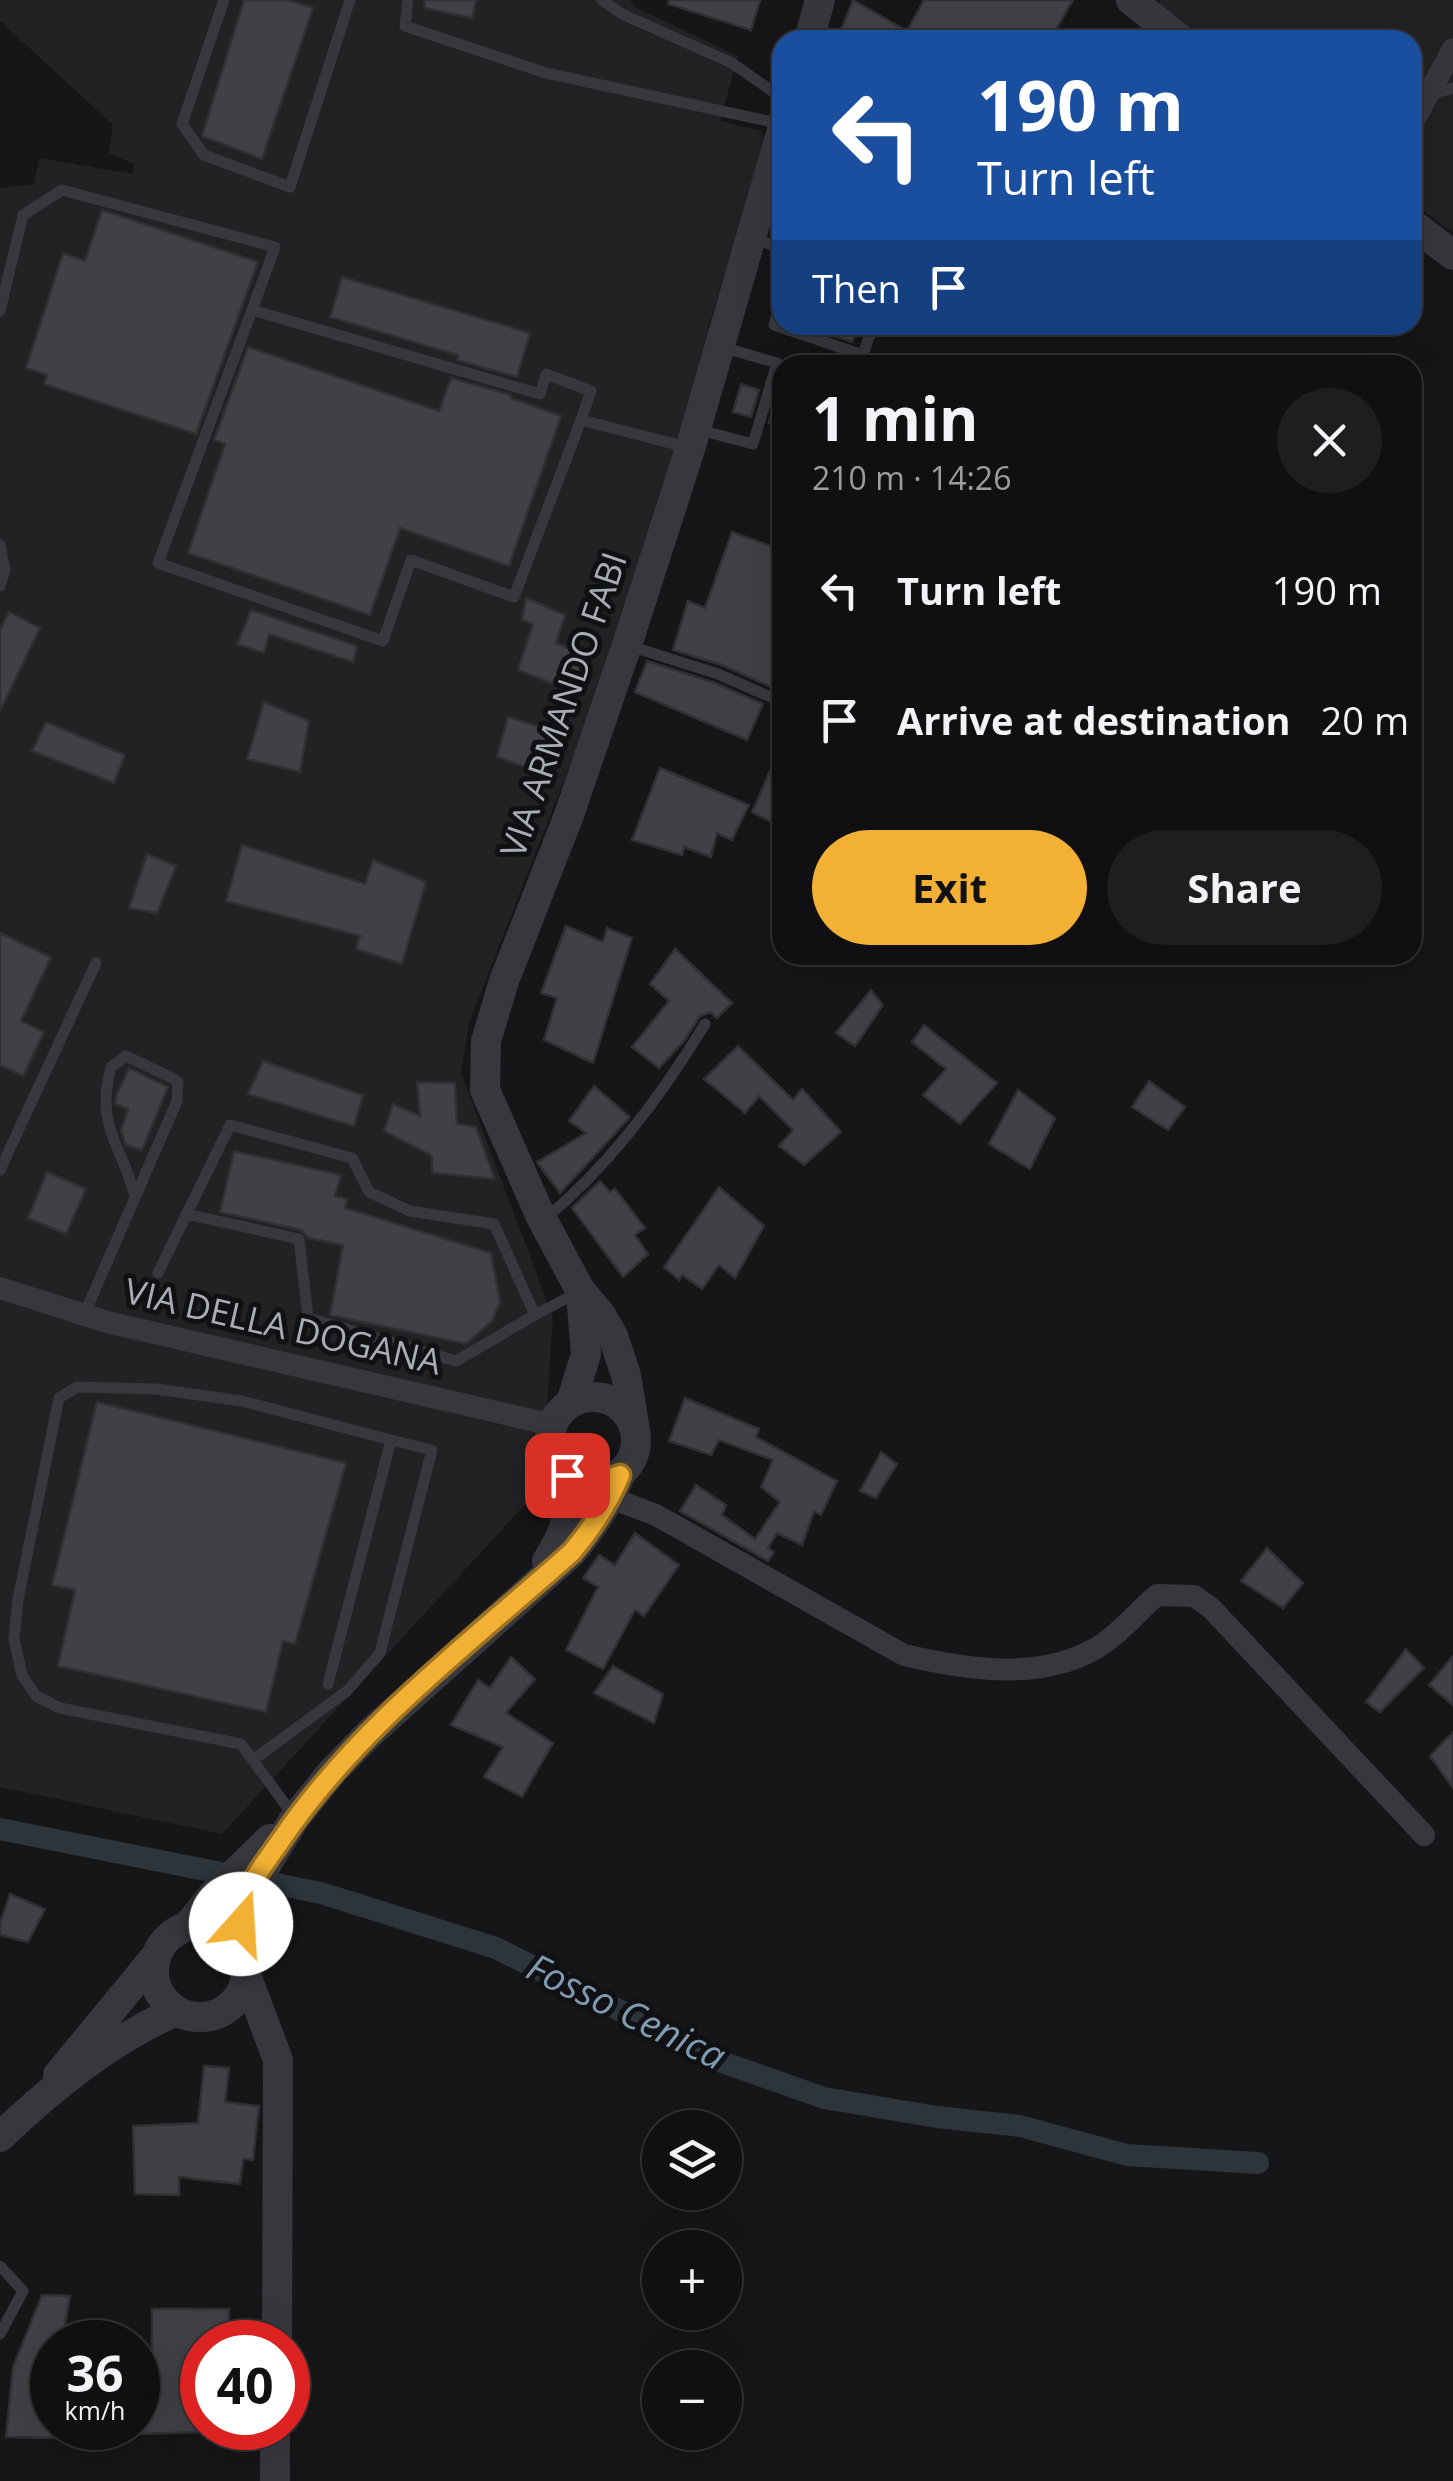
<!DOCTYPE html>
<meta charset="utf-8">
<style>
body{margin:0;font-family:"Open Sans",sans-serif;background:#1e1e20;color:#f1f3f6;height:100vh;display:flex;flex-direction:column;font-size:38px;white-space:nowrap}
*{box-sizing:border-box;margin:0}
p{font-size:32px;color:#9c9d9f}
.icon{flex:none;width:55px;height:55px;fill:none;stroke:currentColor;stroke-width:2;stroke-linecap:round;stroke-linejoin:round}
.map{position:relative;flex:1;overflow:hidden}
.panel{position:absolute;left:772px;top:355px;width:650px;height:610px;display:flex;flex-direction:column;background:#101012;border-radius:30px;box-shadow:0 10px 40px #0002,0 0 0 2px #303032}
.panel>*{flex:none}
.banner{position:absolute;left:772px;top:30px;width:650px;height:305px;border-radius:30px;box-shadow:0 10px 40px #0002,0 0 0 2px #303032;background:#1a4fa0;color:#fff;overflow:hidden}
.fabs{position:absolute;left:642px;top:2110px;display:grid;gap:20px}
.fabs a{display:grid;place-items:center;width:100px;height:100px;border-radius:50%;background:#101012;box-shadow:0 10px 40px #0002,0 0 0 2px #303032;font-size:50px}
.speed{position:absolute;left:30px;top:2320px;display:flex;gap:20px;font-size:50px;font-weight:700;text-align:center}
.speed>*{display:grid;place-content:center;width:130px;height:130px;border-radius:50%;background:#101012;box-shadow:0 10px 40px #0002,0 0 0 2px #303032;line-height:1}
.speed small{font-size:25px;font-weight:400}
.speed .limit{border:15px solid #d22;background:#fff;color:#111}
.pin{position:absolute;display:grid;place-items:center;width:85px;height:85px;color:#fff;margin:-42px;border-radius:20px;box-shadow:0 5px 15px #0006}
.me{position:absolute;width:110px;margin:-55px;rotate:19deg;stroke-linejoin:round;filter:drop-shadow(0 0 8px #0008)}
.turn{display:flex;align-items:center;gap:35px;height:210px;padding:0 40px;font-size:45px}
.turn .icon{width:130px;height:130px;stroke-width:2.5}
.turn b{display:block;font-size:70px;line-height:85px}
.then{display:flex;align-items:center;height:95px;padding:0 40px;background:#0003;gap:20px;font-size:38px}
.round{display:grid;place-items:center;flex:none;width:105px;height:105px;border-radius:52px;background:#1e1e20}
.head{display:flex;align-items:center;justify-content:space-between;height:170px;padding:0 40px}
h1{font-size:60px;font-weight:700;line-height:75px}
.button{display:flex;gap:20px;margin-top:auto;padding:20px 40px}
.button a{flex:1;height:115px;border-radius:60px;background:#f2b134;color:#111;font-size:40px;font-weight:700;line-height:115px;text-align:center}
.button a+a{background:#1e1e20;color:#f1f3f6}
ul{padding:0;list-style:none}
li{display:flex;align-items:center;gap:30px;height:130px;padding:0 40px}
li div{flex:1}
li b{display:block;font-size:38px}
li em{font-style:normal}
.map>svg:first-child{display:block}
</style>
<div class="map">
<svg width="1453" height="2481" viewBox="0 0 1453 2481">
<rect width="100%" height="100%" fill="#161618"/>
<path fill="#222225" d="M0,0H630L635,7L738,56L720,121L762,131L765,148L708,328L710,335L667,476L593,706L469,1023L461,1073L553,1317L541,1487L222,1834L0,1787V188L34,184L39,158L133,174L134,164L109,153L113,125L0,21Z
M1161,0H1453V233L1413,203L1412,40H1202L1156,8Z"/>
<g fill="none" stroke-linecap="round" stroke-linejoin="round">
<path stroke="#2c353c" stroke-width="22" d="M0,1829L321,1893L496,1948L722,2062L824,2098L937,2117L1020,2126L1127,2155L1258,2163"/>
</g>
<path fill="#404145" stroke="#303034" stroke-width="2.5" d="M244,0H289L313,8L262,159L202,136Z
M425,0H476L472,18L424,8Z
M669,0H760L751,30L668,4Z
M853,0L907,31L924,0H1073L1050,40H837Z
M102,210L258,262L196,434L44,384L47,375L26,368L63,253L85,261Z
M342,277L530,333L517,377L457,360L458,355L330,317Z
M803,325H857L852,342Z
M248,347L439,411L451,378L511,395V398L561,416L509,566L400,528L370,615L188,553L225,444L214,440Z
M741,384L759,390L751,417L733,412Z
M777,395L782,396V426L769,423Z
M732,532L782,550V692L722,665L673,650L688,601L705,608Z
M526,598L565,615L556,643L584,654L572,691L518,670L533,624L522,620Z
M251,610L357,646L353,662L269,634L264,653L237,644Z
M9,612L40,628L0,711V630Z
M647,661L715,683L763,704L747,740L635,692Z
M264,702L309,721L300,772L247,759Z
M508,717L550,730L534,770L497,757Z
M46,722L125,755L114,783L32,751Z
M660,768L749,805L732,840L717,833L711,857L684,847L682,855L632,840Z
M770,771L782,778V820L771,822L752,812Z
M242,845L365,884L373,860L426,882L402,964L356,949L360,936L226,901Z
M147,854L176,866L157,913L129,908Z
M566,926L603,942L607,928L632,938L593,1063L544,1040L557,998L541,993Z
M0,933L51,957L21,1021L44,1032L23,1076L0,1065Z
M675,949L732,1003L717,1018L710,1012L700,1016L684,1041L659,1068L632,1047L669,1001L650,984Z
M871,990L883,1005L855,1046L836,1033Z
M924,1025L997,1083L960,1124L923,1095L946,1069L912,1042Z
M738,1046L793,1100L802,1089L841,1132L804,1165L779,1146L793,1130L759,1096L745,1113L704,1079Z
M263,1061L363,1095L354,1126L248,1094Z
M129,1068L168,1087L142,1150L126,1145L121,1131L128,1109L115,1104L116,1096Z
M1149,1081L1185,1107L1168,1130L1132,1107Z
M417,1082L455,1083L457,1124L476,1127L495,1179L432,1173V1156L384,1131L393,1104L420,1116Z
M594,1086L630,1117L560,1193L537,1162L586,1133L569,1121Z
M1018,1090L1055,1118L1030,1169L989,1144Z
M234,1151L341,1175L335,1196L347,1199L345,1208L491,1253L500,1302L492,1321L466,1344L330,1315L343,1245L308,1238L301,1230L220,1212Z
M47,1172L86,1189L66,1234L28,1218Z
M600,1181L610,1192L615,1189L645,1228L635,1235L648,1254L623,1277L572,1208Z
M719,1187L764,1226L735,1278L719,1265L702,1289L682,1275L679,1280L664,1267Z
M685,1398L759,1429L756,1437L837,1481L821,1515L814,1511L802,1545L777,1533L768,1548L774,1552L768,1561L680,1511L696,1485L726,1505L722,1515L755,1539L780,1502L761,1487L773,1460L719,1440L711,1455L669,1441Z
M97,1402L346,1463L295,1644L283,1641L266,1712L58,1666L75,1590L52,1585Z
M881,1452L897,1464L876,1498L860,1491Z
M635,1533L679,1565L644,1616L635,1610L603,1669L566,1650L598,1587L583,1578L599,1555L615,1565Z
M1267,1548L1303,1583L1283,1608L1241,1581Z
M1406,1649L1424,1668L1380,1712L1366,1702Z
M1453,1656V1705L1429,1685Z
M511,1657L535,1679L506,1713L553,1743L522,1797L484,1777L503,1747L451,1725L478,1680L490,1688Z
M613,1666L663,1694L654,1723L594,1693Z
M1453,1732V1788L1430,1756Z
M10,1894L45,1909L28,1942L0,1935V1923Z
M204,2066L229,2068L225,2102L259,2106L253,2160L243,2159L240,2184L179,2177V2195L135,2194L133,2126L198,2123Z
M42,2295L70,2296L62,2342H52V2438L6,2437L13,2367Z
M152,2309H229L228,2342H202V2432L138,2434V2379H152Z"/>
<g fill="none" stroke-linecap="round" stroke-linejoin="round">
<path stroke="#37383d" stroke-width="11" d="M224,0L182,124L204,155L290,187L350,0
M408,0L405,26L546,73L782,124
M602,0L622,14L732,63L782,98
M1428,95L1453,88
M751,238L782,248
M782,298L774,325L863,355L873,325
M0,311L23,215L62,190L275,247L252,310
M581,420L514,597L411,560L383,641L158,563L252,310L540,394L546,374L591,391L581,420L686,447
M696,429L753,444L777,363L722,347
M0,545L5,570L0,586
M627,645L718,674L782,702
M0,1170L96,963
M186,1214L299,1239L308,1318L456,1361L535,1315
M546,1218C610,1165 662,1095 705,1024
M158,1273L230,1125L352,1158L369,1192L410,1211L494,1224L535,1315L580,1291
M84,1315L177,1101L178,1082L172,1078L126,1056L111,1067C95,1127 121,1143 135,1196
M253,1760L347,1691L380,1653L432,1450L391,1440
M293,1815L241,1744L60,1708L36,1696L22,1675L14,1639L18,1599L59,1398L77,1387L156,1389L242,1401L391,1440L328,1684
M0,2266L23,2291L0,2334"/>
<path stroke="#37383d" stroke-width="22" d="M1412,124L1453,49
M0,1288L107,1322L553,1425
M611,1498L656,1515L904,1655C964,1669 1036,1681 1093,1650C1117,1637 1136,1613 1157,1595L1194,1596L1211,1608L1424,1835"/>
<path stroke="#37383d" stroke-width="30" d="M1131,0L1181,40
M809,40L820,0
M1412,224L1453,255
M550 1440a43 43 0 1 1 86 0a43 43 0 1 1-86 0Z
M571,1403L586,1354L581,1293
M634,1424L626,1375L613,1336L601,1315L580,1290L541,1217L485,1090L486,1041L504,981L569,815L627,645L691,446L782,130
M547,1561C564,1534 575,1508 567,1475
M154 1971a46 46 0 1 1 92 0a46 46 0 1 1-92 0Z
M188,1926L213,1894L270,1839
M239,1947L243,1902L295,1818L332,1772L369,1734L572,1552C592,1528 608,1505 620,1475
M246,1975L278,2060L277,2342
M58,2075L156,1956
M0,2137C51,2088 111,2039 177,2011
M275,2481V2428"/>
</g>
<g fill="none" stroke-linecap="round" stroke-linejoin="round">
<g stroke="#9d7322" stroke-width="25">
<path id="route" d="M241,1924C242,1918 241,1908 243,1902C250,1882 267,1860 279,1843C356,1728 470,1643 572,1552C592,1528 608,1505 620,1475L594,1484L567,1475"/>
</g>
<use href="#route" stroke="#f2b134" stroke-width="18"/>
</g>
<g text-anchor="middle" stroke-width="10" stroke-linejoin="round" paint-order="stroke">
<g font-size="35" fill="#a8adb8" stroke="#111113">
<text transform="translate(564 705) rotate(-71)" y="12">VIA ARMANDO FABI</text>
<text transform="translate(283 1327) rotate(13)" y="12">VIA DELLA DOGANA</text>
</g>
<g font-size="38" font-style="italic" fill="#7f9bb3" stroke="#111113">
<text transform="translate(626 2012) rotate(26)" y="13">Fosso Cenica</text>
</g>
</g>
</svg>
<div class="fabs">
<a><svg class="icon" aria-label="layers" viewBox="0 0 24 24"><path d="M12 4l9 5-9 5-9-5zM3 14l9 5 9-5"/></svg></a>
<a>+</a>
<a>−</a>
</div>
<div class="speed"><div>36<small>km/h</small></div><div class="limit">40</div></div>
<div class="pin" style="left:567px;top:1475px;background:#d93025"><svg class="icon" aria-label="arrive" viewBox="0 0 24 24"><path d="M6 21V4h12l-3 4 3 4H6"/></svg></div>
<svg class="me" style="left:241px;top:1924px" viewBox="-20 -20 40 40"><circle r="19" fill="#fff"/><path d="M0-13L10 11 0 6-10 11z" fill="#f2b134"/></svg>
<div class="banner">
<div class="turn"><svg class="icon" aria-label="left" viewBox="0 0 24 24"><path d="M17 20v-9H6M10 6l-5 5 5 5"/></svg><div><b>190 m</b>Turn left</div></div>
<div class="then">Then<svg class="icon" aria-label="arrive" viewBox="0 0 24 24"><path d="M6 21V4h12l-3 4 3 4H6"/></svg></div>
</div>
<section class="panel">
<div class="head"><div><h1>1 min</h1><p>210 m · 14:26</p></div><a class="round"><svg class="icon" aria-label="close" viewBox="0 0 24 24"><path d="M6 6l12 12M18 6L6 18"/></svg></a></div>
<ul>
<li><svg class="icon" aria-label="left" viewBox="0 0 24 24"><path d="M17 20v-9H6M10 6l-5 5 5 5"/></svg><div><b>Turn left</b></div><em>190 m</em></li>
<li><svg class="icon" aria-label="arrive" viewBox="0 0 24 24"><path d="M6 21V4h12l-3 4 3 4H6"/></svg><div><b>Arrive at destination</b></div><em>20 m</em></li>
</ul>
<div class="button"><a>Exit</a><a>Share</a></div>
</section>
</div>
